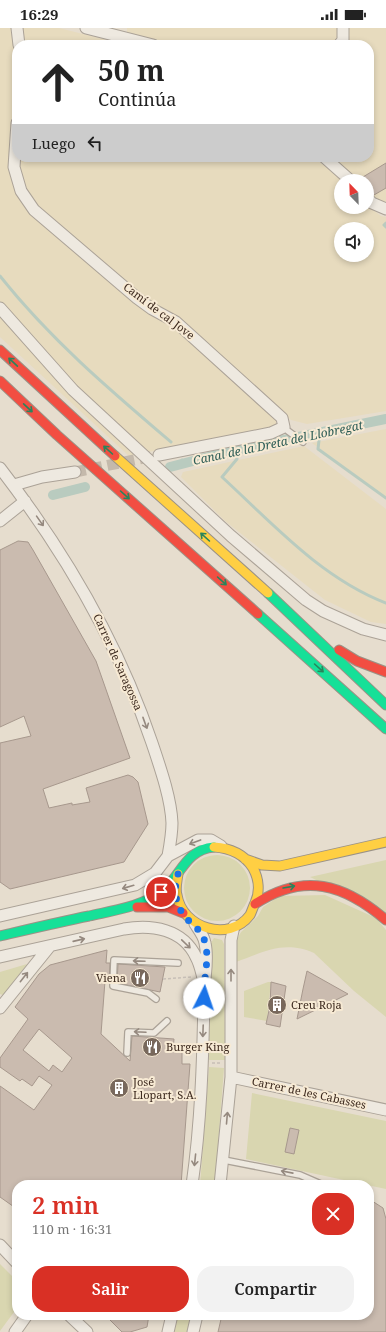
<!DOCTYPE html>
<html lang="es">
<meta charset="utf-8">
<style>
body{margin:0;font-family:"Noto Serif",serif;background:#f2f2f2;color:#222;height:100vh;display:flex;flex-direction:column;font-size:15px;white-space:nowrap}
*{box-sizing:border-box;margin:0}
p{font-size:13px;color:#767676}
.icon{flex:none;width:22px;height:22px;fill:none;stroke:currentColor;stroke-width:2;stroke-linecap:round;stroke-linejoin:round}
.map{position:relative;flex:1;overflow:hidden}
.side{position:absolute;left:12px;top:1152px;width:362px;height:140px;display:flex;flex-direction:column;background:#fff;border-radius:16px;box-shadow:0 2px 6px #0003}
.side>*{flex:none}
.guide{position:absolute;left:12px;top:12px;width:362px;height:122px;border-radius:16px;box-shadow:0 2px 6px #0003;background:#fff;color:#222;overflow:hidden}
.needle{width:26px;rotate:337deg}
.tools{position:absolute;left:334px;top:146px;display:grid;gap:8px}
.tools a{display:grid;place-items:center;width:40px;height:40px;border-radius:50%;background:#fff;box-shadow:0 2px 6px #0003;font-size:20px}
.pin{position:absolute;display:grid;place-items:center;width:34px;height:34px;color:#fff;margin:-17px;border:2px solid #fff;border-radius:50%;box-shadow:0 1px 4px #0007}
.me{position:absolute;width:44px;margin:-22px;rotate:4deg;stroke-linejoin:round;filter:drop-shadow(0 0 3px #0008)}
.turn{display:flex;align-items:center;gap:14px;height:84px;padding:0 20px;font-size:18px}
.turn .icon{width:52px;height:52px;stroke-width:2.5}
.turn b{display:block;font-size:28px;line-height:34px}
.then{display:flex;align-items:center;height:38px;padding:0 20px;background:#0003;gap:8px;font-size:15px}
.round{display:grid;place-items:center;flex:none;width:42px;height:42px;border-radius:16px;background:#f2f2f2}
.headline{display:flex;align-items:center;justify-content:space-between;height:68px;padding:0 20px}
h1{font-size:24px;font-weight:600;line-height:30px;color:#d93025}
.button{display:flex;gap:8px;margin-top:auto;padding:8px 20px}
.button a{flex:1;height:46px;border-radius:16px;background:#d93025;color:#fff;font-size:16px;font-weight:600;line-height:46px;text-align:center}
.button a+a{background:#f2f2f2;color:#222}
.status{display:flex;justify-content:space-between;align-items:center;height:28px;padding:0 20px;background:#fff;direction:ltr}
.status svg{height:11px;fill:currentColor}
.map>svg:first-child{display:block}
</style>
<div class="status"><b>16:29</b><svg viewBox="0 0 49 12"><path d="M0 12V9h3v3zM5 12V6h3v6zM10 12V3h3v9zM15 12V0h3v12zM26 1h20v11H26zM47 4h2v5h-2z"/></svg></div>
<div class="map">
<svg width="386" height="1304" viewBox="0 0 386 1304">
<rect width="100%" height="100%" fill="#e6ddce"/>
<path fill="#e7dbbe" fill-rule="evenodd" d="M0,0H11L14,10L17,38L14,95L15,159L176,300L276,391V396L272,399L129,428L0,309Z
M21,0H59L127,17H24Z
M127,0H340L336,17H174L127,4Z
M347,0H386V178L367,163V153H359L332,129H369V17H348Z
M20,129H313L344,153H341V179H367V177L381,188L386,189V383L307,396L291,392L153,277L39,180L25,159L20,144ZM341,201H367V227H341Z
M386,401V469L312,415Z
M304,418L386,481V596L371,594L325,572L225,493L181,449L183,444Z"/>
<path fill="#d9d6b0" d="M184 860a33 33 0 1 1 66 0a33 33 0 1 1-66 0Z
M386,832V886L310,849Z
M325,867L376,890L386,902V989L354,963L314,925C284,912 264,924 236,934L235,915L241,904L258,888L263,879L280,868Z
M214,910L222,912L224,916L225,1032H209V918Z
M27,936L7,964L3,967L0,966V944Z
M268,954H271L267,993L244,989V963Z
M209,1039L224,1040L215,1157H200Z
M252,1065L386,1093V1161L246,1131Z
M0,1236L17,1253V1280L0,1303Z
M178,1287H194L190,1304H174Z"/>
<g fill="none" stroke-linecap="round" stroke-linejoin="round">
<path stroke="#b9cbbf" stroke-width="3" d="M155,13L169,17
M386,195L384,197L386,199
M0,248C50,311 110,362 171,414
M320,404L318,421L386,470
M235,422L237,431L222,449C272,495 321,550 386,575
M182,432L183,436"/>
<path stroke="#b9cbbf" stroke-width="10" d="M170,439L235,422L386,391
M53,467L85,459"/>
</g>
<path fill="#cabbaf" stroke="#a7988d" fill-rule="evenodd" d="M386,135V160L374,167L367,161V153L358,152Z
M18,513L28,514L33,522L96,633L130,730L43,761L49,780L72,775V777L90,774L86,760L128,747L133,749L138,754L148,796L124,834L10,861L0,854V715L31,708L24,688L0,699V522Z
M107,922L106,935H110L109,954L105,953L101,1006L130,1033L132,1008L174,1011L173,1022L182,1023V1036H190L181,1157H17V1181L0,1169V1058L34,1082L52,1057L39,1048L32,1058L22,1051L20,1053L0,1039V1030L28,991L15,979L39,946L50,937ZM39,1001L72,1030L62,1044L53,1037L49,1043L23,1022Z
M118,936L165,939L160,964L117,955Z
M307,943L348,966L297,991L303,961Z
M271,954L286,958L280,999L266,996L270,978Z
M290,1100L299,1102L294,1126L285,1124Z
M369,1171L383,1180L386,1191V1304H218L222,1287H369Z
M105,1287H149L147,1299L130,1304H122Z"/>
<g fill="none" stroke-linecap="round" stroke-linejoin="round">
<path stroke="#c4b9ab" stroke-width="11" stroke-dasharray="11 5.5" stroke-linecap="butt" d="M75,444L154,428"/>
<g stroke="#aba297" stroke-width="8">
<path id="lane" d="M288,403L303,414
M187,969L204,970
M156,971L148,965L113,958L114,932L178,935
M127,1025L128,1004L154,1005L167,993
M224,1132L300,1147L323,1157"/>
</g>
<g stroke="#aba297" stroke-width="13">
<path id="street" d="M17,0L19,17
M86,0L153,17
M339,17L343,12V0
M17,95L14,139L21,163L34,182L137,270L152,281L176,294L282,390L284,399L271,405L159,427
M324,129L351,153
M367,170L372,175L386,181
M0,280L73,362L231,508L306,572L323,583L363,601L386,607
M0,440C65,524 118,614 152,715C160,739 171,770 172,795C172,806 170,817 168,828
M14,457L42,449L75,444
M0,493L25,473
M0,888L135,857L155,845L168,828L198,812H211L221,818
M0,929L124,901C152,896 183,901 196,929C200,936 201,943 203,950
M0,980L50,918
M231,1049L386,1082
M192,1157C201,1095 203,1030 204,967C204,950 209,932 205,915C204,908 199,902 195,896
M220,1157L231,1049V912L234,898
M0,1217L17,1235
M69,1287L87,1304
M15,1304L27,1287
M168,1304L172,1287
M193,1304L197,1287"/>
</g>
<g stroke="#9b9286" stroke-width="11">
<path id="fast" d="M268,565L386,677
M258,586L386,701
M0,908C30,901 59,894 89,888C111,883 133,880 153,869C181,855 181,822 214,819"/>
</g>
<g stroke="#9b9286" stroke-width="11">
<path id="slow" d="M115,428L268,565
M245,831L262,837L280,838L386,814
M178,846C177,853 175,861 177,867C182,900 229,915 250,887C252,883 253,879 255,875C260,864 259,851 253,840C244,826 230,820 214,819"/>
</g>
<g stroke="#9b9286" stroke-width="11">
<path id="jam" d="M0,322L115,428
M0,353L57,407L258,586
M339,622L357,633L386,644
M255,876C304,844 344,856 386,892
M137,879H168L183,885"/>
</g>
<path stroke="#c7bfb7" stroke-width="1.5" stroke-dasharray="3 2" stroke-linecap="butt" d="M163,951L191,949
M212,1035H221"/>
<use href="#lane" stroke="#eee9e0" stroke-width="5.5"/>
<use href="#street" stroke="#eee9e0" stroke-width="11"/>
<use href="#fast" stroke="#16e098" stroke-width="9"/>
<use href="#slow" stroke="#ffcf43" stroke-width="9"/>
<use href="#jam" stroke="#f24e42" stroke-width="9"/>
</g>
<defs><path id="oneway-shaft" d="M-6 0H5M1.5-3L5.5 0L1.5 3" fill="none" stroke-width="1.6" stroke-linecap="round" stroke-linejoin="round"/></defs>
<g stroke="#29845b">
<use href="#oneway-shaft" transform="translate(13 334) rotate(-137)"/>
<use href="#oneway-shaft" transform="translate(28 380) rotate(43)"/>
<use href="#oneway-shaft" transform="translate(108 422) rotate(-138)"/>
<use href="#oneway-shaft" transform="translate(125 467) rotate(42)"/>
<use href="#oneway-shaft" transform="translate(205 509) rotate(-138)"/>
<use href="#oneway-shaft" transform="translate(222 553) rotate(42)"/>
<use href="#oneway-shaft" transform="translate(319 640) rotate(42)"/>
<use href="#oneway-shaft" transform="translate(289 859) rotate(-10)"/>
</g>
<g stroke="#95897f">
<use href="#oneway-shaft" transform="translate(40 493) rotate(55)"/>
<use href="#oneway-shaft" transform="translate(145 695) rotate(70)"/>
<use href="#oneway-shaft" transform="translate(195 814) rotate(160)"/>
<use href="#oneway-shaft" transform="translate(128 859) rotate(164)"/>
<use href="#oneway-shaft" transform="translate(79 912) rotate(-13)"/>
<use href="#oneway-shaft" transform="translate(186 916) rotate(44)"/>
<use href="#oneway-shaft" transform="translate(139 933) rotate(-178)"/>
<use href="#oneway-shaft" transform="translate(231 947) rotate(-90)"/>
<use href="#oneway-shaft" transform="translate(24 949) rotate(-52)"/>
<use href="#oneway-shaft" transform="translate(203 1003) rotate(92)"/>
<use href="#oneway-shaft" transform="translate(140 1004) rotate(-177)"/>
<use href="#oneway-shaft" transform="translate(227 1090) rotate(-85)"/>
<use href="#oneway-shaft" transform="translate(195 1132) rotate(96)"/>
<use href="#oneway-shaft" transform="translate(287 1144) rotate(-169)"/>
</g>
<g fill="none" stroke-linecap="round" stroke-linejoin="round">
<path stroke="#1a73e8" stroke-width="7" stroke-dasharray="0 12.6" d="M161,864L169,859L178,846C173,862 175,879 188,892C195,898 202,904 205,914C210,932 203,951 204,970"/>
</g>
<defs>
<g id="restaurant-disc" transform="scale(1)"><circle r="9.5" fill="#78685c" stroke="#f7ead4"/><path d="M-5-6h1v4h1v-4h1v4h1v-4h1v5L-1.5 .5V6h-2V.5L-5-1ZM5-6V6H3V1.5H1.5Q1.5-4 5-6Z" fill="#fff"/></g>
<g id="building-disc" transform="scale(1)"><circle r="9.5" fill="#78685c" stroke="#f7ead4"/><path d="M-4-6H4V6H1V3H-1V6H-4ZM-2.5-4.3h1.7v1.8h-1.7ZM.8-4.3h1.7v1.8H.8ZM-2.5-1h1.7V.8h-1.7ZM.8-1h1.7V.8H.8Z" fill="#fff"/></g>
</defs>
<g fill-rule="evenodd">
<use href="#restaurant-disc" x="140" y="950"/>
<use href="#building-disc" x="277" y="977"/>
<use href="#restaurant-disc" x="152" y="1019"/>
<use href="#building-disc" x="119" y="1060"/>
</g>
<g text-anchor="middle" stroke-width="4" stroke-linejoin="round" paint-order="stroke">
<g font-size="11" fill="#3c291e" stroke="#f7ead4">
<text transform="translate(159 283) rotate(37)" y="4">Camí de cal Jove</text>
<text transform="translate(118 634) rotate(66)" y="4">Carrer de Saragossa</text>
<text transform="translate(309 1065) rotate(12)" y="4">Carrer de les Cabasses</text>
</g>
<g font-size="11" fill="#3c291e" stroke="#f7ead4" text-anchor="start">
<text x="126" y="954" text-anchor="end">Viena</text>
<text x="291" y="981">Creu Roja</text>
<text x="166" y="1023">Burger King</text>
<text x="133" y="1058">José<tspan x="133" dy="13">Llopart, S.A.</tspan></text>
</g>
<g font-size="12" font-style="italic" fill="#2c5c55" stroke="#f7ead4">
<text transform="translate(278 415) rotate(-12)" y="4">Canal de la Dreta del Llobregat</text>
</g>
</g>
</svg>
<div class="tools">
<a><svg class="needle" viewBox="-14 -14 28 28"><path d="M0-13l5 13h-10z" fill="#e53935"/><path d="M0 13l5-13h-10z" fill="#767676"/></svg></a>
<a><svg class="icon" aria-label="sound" viewBox="0 0 24 24"><path d="M4 9h4l5-4v14l-5-4H4zM17 9q2 3 0 6"/></svg></a>
</div>
<div class="pin" style="left:161px;top:864px;background:#d93025"><svg class="icon" aria-label="arrive" viewBox="0 0 24 24"><path d="M6 21V4h12l-3 4 3 4H6"/></svg></div>
<svg class="me" style="left:204px;top:970px" viewBox="-20 -20 40 40"><circle r="19" fill="#fff"/><path d="M0-13L10 11 0 6-10 11z" fill="#1a73e8"/></svg>
<div class="guide">
<div class="turn"><svg class="icon" aria-label="ahead" viewBox="0 0 24 24"><path d="M12 20V5M6 11l6-6 6 6"/></svg><div><b>50 m</b>Continúa</div></div>
<div class="then">Luego<svg class="icon" aria-label="left" viewBox="0 0 24 24"><path d="M17 20v-9H6M10 6l-5 5 5 5"/></svg></div>
</div>
<section class="side">
<div class="headline"><div><h1>2 min</h1><p>110 m · 16:31</p></div><a class="round" style="background:#d93025;color:#fff"><svg class="icon" aria-label="close" viewBox="0 0 24 24"><path d="M6 6l12 12M18 6L6 18"/></svg></a></div>
<div class="button"><a>Salir</a><a>Compartir</a></div>
</section>
</div>
